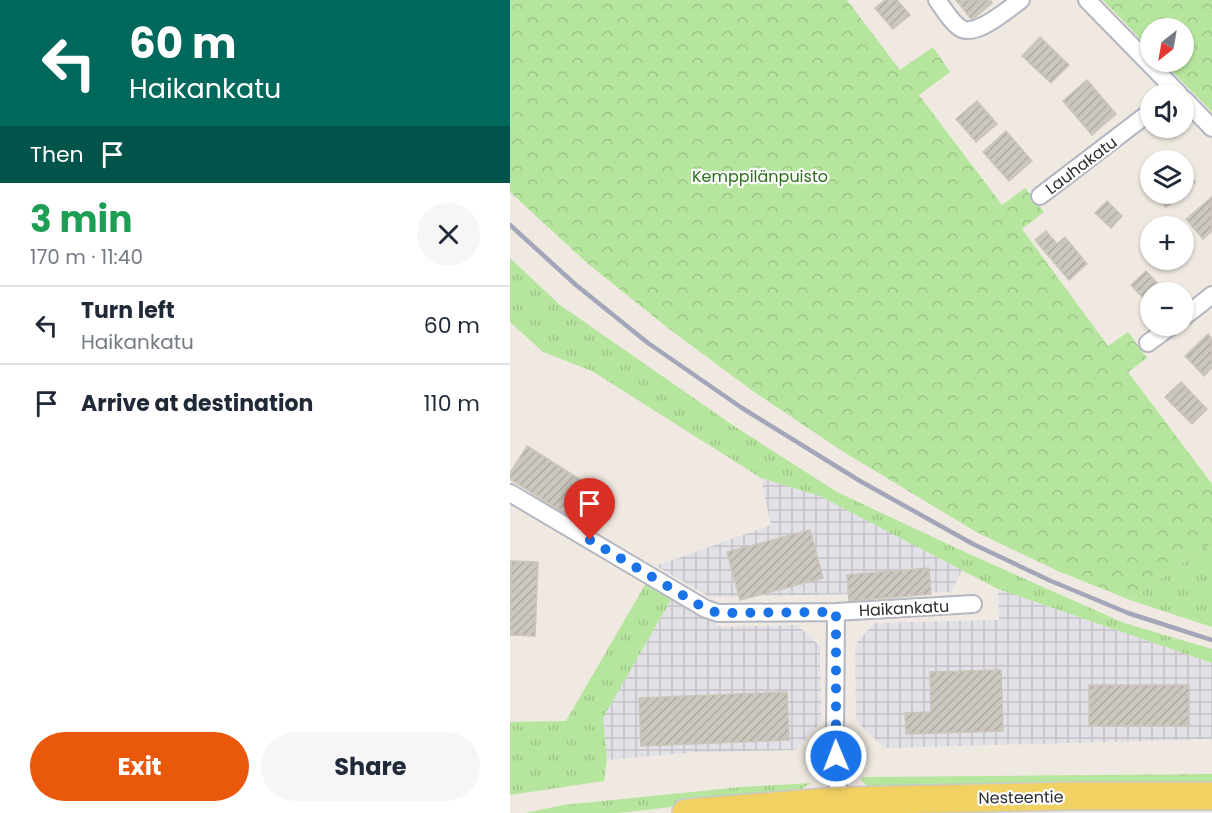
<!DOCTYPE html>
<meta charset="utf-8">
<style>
body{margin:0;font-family:Poppins,sans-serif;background:#f6f6f7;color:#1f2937;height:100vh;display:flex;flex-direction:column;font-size:22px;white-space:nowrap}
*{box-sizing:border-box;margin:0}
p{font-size:20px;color:#747a83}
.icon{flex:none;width:33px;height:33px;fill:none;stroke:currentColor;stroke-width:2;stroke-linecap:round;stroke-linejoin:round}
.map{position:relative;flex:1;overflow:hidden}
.sheet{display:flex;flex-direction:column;background:#fff;width:510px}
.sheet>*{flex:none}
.hud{background:#00695c;color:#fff;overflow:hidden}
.needle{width:39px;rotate:211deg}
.fabs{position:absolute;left:630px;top:18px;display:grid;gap:12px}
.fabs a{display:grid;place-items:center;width:54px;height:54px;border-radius:50%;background:#fff;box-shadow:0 2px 4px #0004;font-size:30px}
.pin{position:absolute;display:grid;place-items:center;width:51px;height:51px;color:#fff;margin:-62px -26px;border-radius:50% 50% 50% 0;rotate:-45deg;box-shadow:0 0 6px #0007}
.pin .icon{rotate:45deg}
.me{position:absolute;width:66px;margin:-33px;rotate:359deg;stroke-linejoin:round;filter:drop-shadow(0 0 4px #0008)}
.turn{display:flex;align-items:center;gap:21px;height:126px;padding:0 30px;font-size:27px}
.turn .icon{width:78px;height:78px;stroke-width:2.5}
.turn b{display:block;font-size:42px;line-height:51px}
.then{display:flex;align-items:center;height:57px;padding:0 30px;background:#0003;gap:12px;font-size:22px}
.round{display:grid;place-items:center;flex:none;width:63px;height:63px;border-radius:32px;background:#f6f6f7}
.headline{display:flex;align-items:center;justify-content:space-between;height:102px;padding:0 30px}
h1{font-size:36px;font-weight:700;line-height:45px;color:#1e9e55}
.action{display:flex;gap:12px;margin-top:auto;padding:12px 30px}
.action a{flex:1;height:69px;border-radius:36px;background:#ea580c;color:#fff;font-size:24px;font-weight:700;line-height:69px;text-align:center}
.action a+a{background:#f6f6f7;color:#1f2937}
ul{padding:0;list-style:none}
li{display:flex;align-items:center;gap:18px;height:78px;padding:0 30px;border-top:2px solid #e0e1e3}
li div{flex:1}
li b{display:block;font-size:22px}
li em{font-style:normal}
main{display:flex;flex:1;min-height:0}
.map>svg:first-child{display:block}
</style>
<main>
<section class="sheet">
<div class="hud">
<div class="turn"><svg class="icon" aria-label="left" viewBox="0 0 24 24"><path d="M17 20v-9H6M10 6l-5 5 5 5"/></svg><div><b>60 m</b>Haikankatu</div></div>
<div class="then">Then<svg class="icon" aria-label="arrive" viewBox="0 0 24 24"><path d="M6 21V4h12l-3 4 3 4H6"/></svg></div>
</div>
<div class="headline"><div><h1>3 min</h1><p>170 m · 11:40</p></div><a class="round"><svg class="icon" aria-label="close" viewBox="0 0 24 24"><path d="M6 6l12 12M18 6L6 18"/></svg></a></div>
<ul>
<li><svg class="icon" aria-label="left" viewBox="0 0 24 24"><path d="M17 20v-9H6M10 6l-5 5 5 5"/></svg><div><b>Turn left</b><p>Haikankatu</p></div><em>60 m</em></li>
<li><svg class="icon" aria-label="arrive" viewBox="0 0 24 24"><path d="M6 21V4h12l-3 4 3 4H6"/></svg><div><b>Arrive at destination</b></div><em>110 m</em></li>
</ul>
<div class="action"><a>Exit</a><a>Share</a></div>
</section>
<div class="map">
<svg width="702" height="813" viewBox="0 0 702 813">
<defs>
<pattern id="industrial-grid" width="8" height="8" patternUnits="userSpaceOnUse" patternTransform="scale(1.5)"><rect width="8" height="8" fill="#e3e1e8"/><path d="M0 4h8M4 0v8" fill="none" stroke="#c3c1c7"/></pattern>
<pattern id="grass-tufts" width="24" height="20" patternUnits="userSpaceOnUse" patternTransform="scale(1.5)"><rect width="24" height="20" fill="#b6e59e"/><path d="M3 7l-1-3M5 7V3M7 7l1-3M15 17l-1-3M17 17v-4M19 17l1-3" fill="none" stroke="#9dc588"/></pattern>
<pattern id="park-crowns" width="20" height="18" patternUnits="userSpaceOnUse" patternTransform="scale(1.5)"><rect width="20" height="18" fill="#b6e59e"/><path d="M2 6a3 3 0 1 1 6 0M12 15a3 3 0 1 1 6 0" fill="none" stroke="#9dc588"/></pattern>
<pattern id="building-hatch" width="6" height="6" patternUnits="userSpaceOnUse" patternTransform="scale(1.5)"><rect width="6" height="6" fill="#cbc7bf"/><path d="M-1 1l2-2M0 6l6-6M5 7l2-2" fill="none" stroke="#afaba4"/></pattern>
</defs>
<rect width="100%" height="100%" fill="#efe9e1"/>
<path fill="url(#industrial-grid)" d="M251,478L310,496L452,570L441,592L200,597L146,566L261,525Z
M488,589L702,663V739L375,748L346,721L345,645L364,623L489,620Z
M162,598L211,627L287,625L310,646L311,722L285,750L187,752L97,760L93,718Z"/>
<path fill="url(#grass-tufts)" d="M0,258L50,305L224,426L327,492L459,554L614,623L702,649V663L488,589L310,496L251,478L82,371L33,352L0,322Z
M702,543V627L620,600Z
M136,583L162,598L93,718L97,760L94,781L0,795V722L56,721Z
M702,774V788L360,789L351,780L352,777Z
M301,783L289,791L275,794L108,813H15L53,805L231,787Z"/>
<path fill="url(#park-crowns)" d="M0,0H337L390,70L423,47L440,72L409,95L492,205L515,188L534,212L512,229L598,346L618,332L637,358L618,372L702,484V543L620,600L548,571L468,533L332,451L240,389L158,328L77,263L0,192Z
M593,0H702V112L653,62H674V28H640V49Z"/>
<path fill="url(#building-hatch)" stroke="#cbc5ba" stroke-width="1.5" d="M375,0H387L400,15L383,29L365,8Z
M446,0H480L482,3L462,20Z
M530,37L559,65L541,83L512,56Z
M577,80L606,114L582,135L553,101Z
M467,101L487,124L466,142L446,119Z
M496,131L522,161L499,181L473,152Z
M674,169L685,182L674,192Z
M640,176V190L634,182Z
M644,194H672L656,207Z
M702,197V231L693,239L676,219Z
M597,201L612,216L601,228L585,213Z
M536,231L547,244L555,237L577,264L559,280L525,240Z
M636,271L650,286L643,292H640V295L635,300L621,285Z
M698,334L702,339V368L694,376L675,356Z
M671,382L697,409L682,424L655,397Z
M17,446L82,487L62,518L0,479V473Z
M300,530L313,578L230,600L217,552Z
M1,561L28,562L25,636L0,635Z
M419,568L421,594L339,601L337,575Z
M491,670L493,731L396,734L395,713L421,712L420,672Z
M579,685H679V726H579Z
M277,692L279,740L131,746L129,698Z"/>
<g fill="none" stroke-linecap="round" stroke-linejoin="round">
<g stroke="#b4b7c1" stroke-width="20">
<path id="minor" d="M427,0C434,9 442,24 452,29C468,36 498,9 511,0
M577,0L669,94
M674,99L702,128
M530,196L640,112
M674,317L702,295
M638,343L661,326
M0,493L196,609L208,613L326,612L463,604
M326,612L325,738L329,809"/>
</g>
<g stroke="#c9c9c9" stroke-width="30">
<path id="primary" d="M176,813L328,801L561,796H702"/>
</g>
<use href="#minor" stroke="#fff" stroke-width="16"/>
<use href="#primary" stroke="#f2d163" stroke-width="27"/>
<path stroke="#a3a6b8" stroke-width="4.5" d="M0,225L66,285L138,343L232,408L350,481L463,544L541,581L618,613L702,640"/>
</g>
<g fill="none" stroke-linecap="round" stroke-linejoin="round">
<path stroke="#1a73e8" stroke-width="10" stroke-dasharray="0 18" d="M80,540L196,609L208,613L326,612V756"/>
</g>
<g text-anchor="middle" stroke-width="4.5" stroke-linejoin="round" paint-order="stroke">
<g font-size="16" fill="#2e2e2e" stroke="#fff">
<text transform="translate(571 165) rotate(-37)" y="6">Lauhakatu</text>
<text transform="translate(394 608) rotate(-3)" y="6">Haikankatu</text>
<text transform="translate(511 797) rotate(-1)" y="6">Nesteentie</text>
</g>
<g font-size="16" fill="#2c6e1b" stroke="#fff">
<text x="250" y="182">Kemppilänpuisto</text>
</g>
</g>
</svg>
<div class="fabs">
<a><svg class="needle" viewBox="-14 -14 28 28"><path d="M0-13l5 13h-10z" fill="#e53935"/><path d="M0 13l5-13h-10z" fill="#747a83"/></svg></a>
<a><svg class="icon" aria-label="sound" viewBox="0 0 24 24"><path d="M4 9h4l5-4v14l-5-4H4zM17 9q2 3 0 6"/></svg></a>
<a><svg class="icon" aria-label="layers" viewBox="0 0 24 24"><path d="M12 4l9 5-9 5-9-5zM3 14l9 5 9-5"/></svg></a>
<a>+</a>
<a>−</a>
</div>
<div class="pin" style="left:80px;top:540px;background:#d93025"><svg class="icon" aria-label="arrive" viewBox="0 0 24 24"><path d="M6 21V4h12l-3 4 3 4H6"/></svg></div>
<svg class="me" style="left:326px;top:756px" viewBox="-20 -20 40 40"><circle r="17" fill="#1a73e8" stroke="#fff" stroke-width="3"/><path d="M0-11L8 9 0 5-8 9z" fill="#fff"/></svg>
</div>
</main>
